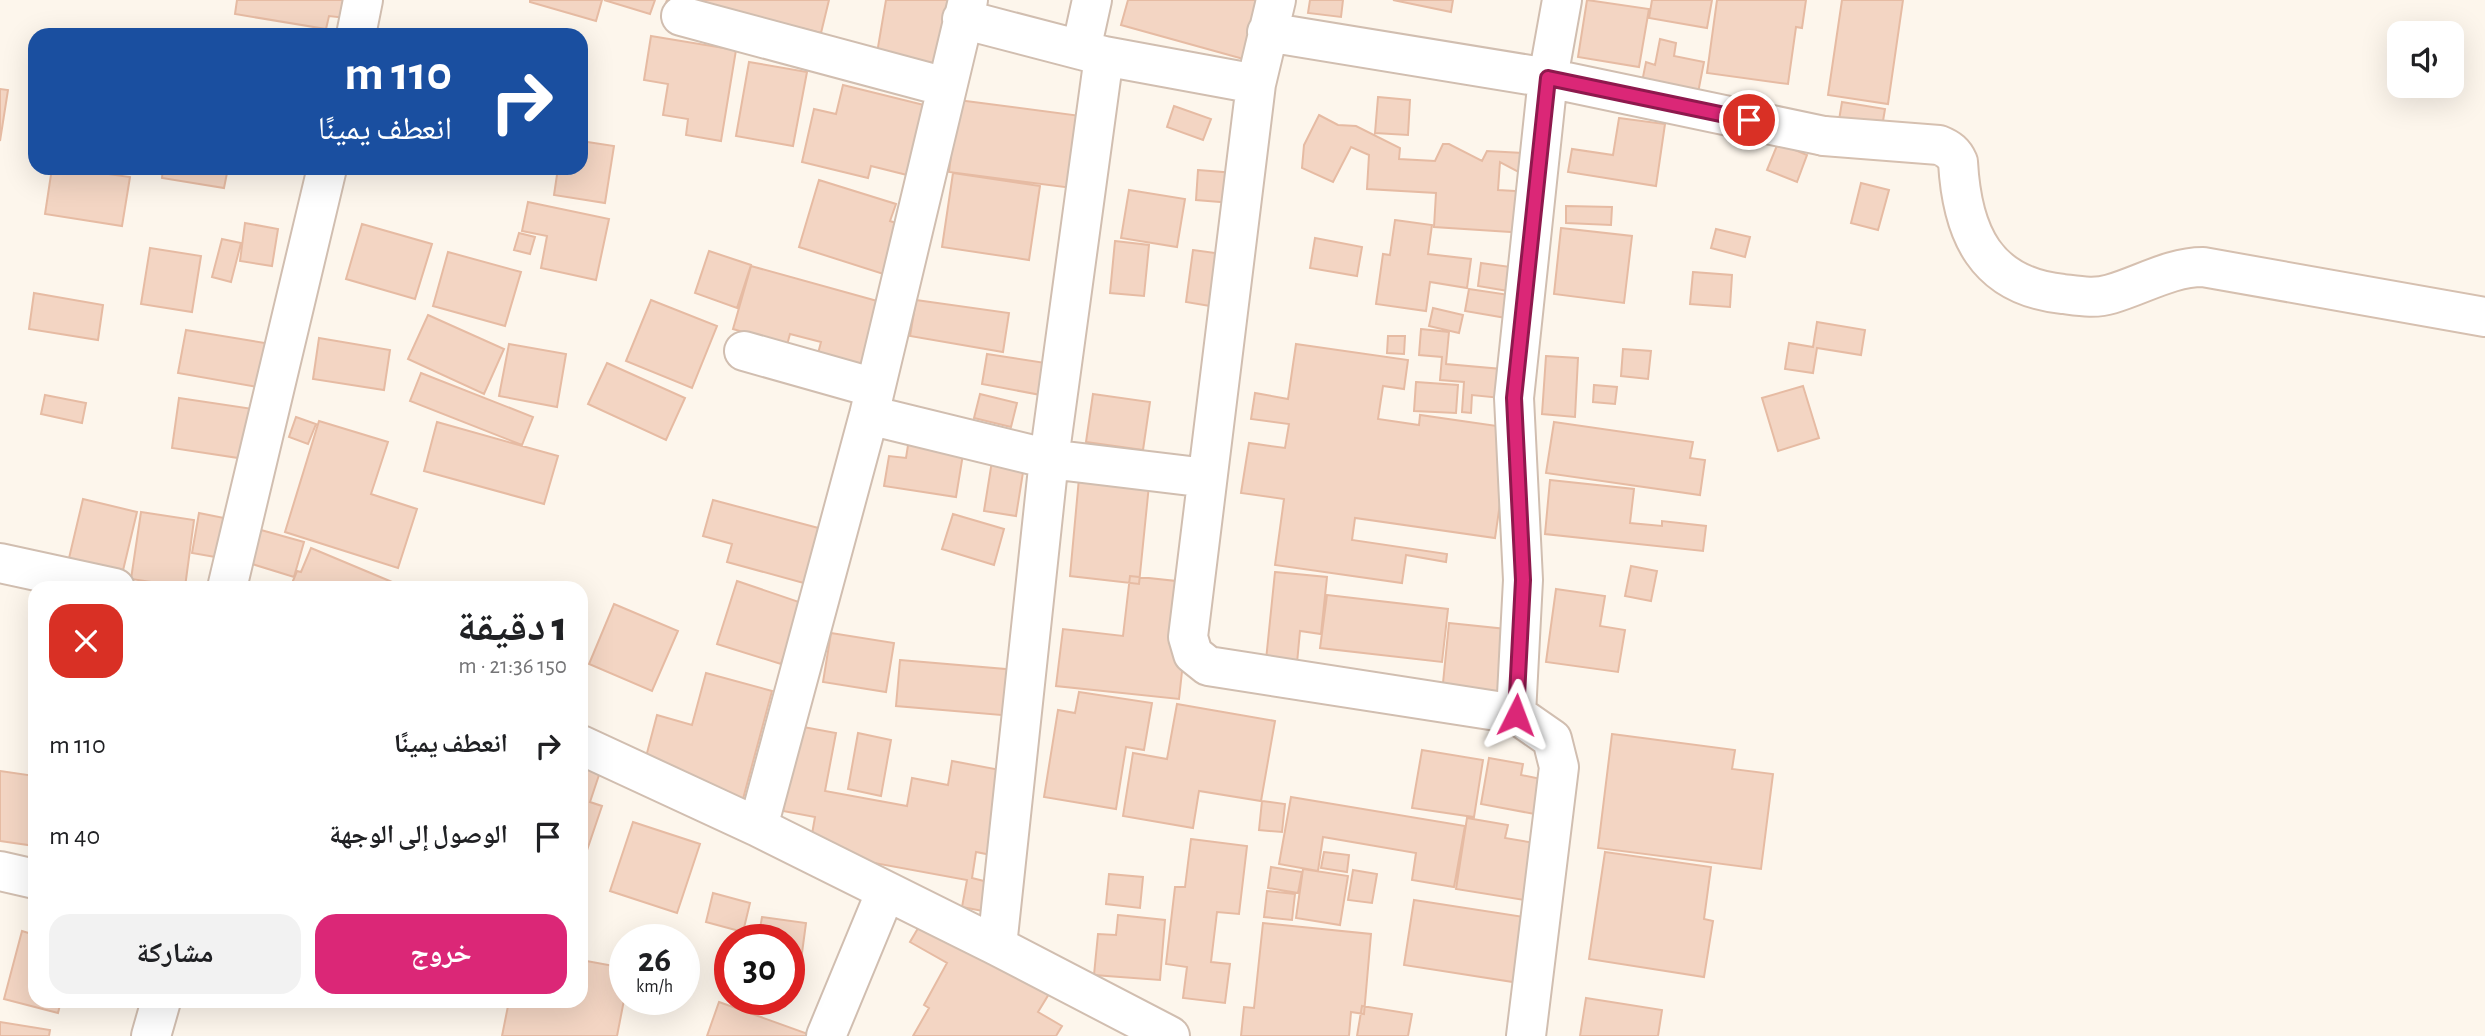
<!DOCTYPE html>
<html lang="ar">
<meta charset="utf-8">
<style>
body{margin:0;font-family:"Alegreya Sans","Noto Naskh Arabic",sans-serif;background:#f2f2f2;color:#202124;direction:rtl;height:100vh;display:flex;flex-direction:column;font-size:26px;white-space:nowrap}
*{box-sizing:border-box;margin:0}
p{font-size:23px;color:#757577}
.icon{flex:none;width:38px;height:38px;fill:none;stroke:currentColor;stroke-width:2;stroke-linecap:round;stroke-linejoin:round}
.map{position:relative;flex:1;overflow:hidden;direction:ltr}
.sheet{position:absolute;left:28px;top:581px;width:560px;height:427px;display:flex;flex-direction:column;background:#fff;border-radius:21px;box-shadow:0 7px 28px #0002;direction:rtl}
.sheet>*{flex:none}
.banner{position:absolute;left:28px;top:28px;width:560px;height:147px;border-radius:21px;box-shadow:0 7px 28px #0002;direction:rtl;background:#1a4fa0;color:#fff;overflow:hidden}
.controls{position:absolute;left:2387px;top:21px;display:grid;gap:14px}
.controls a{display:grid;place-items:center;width:77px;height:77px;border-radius:14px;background:#fff;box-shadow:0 7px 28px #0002;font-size:35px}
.speed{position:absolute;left:609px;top:924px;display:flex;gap:14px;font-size:35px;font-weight:700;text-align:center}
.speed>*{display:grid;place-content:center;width:91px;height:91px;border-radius:50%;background:#fff;box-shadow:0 7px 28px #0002;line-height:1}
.speed small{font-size:18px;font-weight:400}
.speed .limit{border:10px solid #d22;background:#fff;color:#111}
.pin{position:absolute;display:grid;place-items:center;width:60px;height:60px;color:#fff;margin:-30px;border:4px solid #fff;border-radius:50%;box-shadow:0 2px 7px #0007}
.me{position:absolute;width:77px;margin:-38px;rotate:3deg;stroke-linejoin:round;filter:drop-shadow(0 0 5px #0008)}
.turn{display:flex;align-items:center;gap:24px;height:147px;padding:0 21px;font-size:32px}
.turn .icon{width:91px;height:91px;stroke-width:2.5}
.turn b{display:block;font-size:49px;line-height:60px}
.round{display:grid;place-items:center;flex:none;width:74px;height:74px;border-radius:21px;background:#f2f2f2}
.overview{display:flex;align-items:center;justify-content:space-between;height:119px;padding:0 21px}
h1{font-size:42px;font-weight:800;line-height:52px}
.cta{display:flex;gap:14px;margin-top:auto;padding:14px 21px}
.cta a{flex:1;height:80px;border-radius:21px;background:#db2777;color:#fff;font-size:28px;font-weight:800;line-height:80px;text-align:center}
.cta a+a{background:#f2f2f2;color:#202124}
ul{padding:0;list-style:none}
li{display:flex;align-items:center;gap:21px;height:91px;padding:0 21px}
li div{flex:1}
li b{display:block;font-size:26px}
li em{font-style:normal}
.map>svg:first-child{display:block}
</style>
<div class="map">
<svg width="2485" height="1036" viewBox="0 0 2485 1036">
<rect width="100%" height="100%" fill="#fdf6ec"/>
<path fill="#f3d5c3" stroke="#e6bba3" stroke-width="2" d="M237,0H349L346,18L329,16L326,29L235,14Z
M530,0H602L596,21L530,2Z
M604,0H655L650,14Z
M667,0H829L821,33L801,28L799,36L666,3Z
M886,0H951L940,70L876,59Z
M1128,0H1264L1247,60L1121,25Z
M1310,0H1343L1341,17L1308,13Z
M1393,0H1453L1451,12Z
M1587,0L1649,9L1639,67L1578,57Z
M1652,0H1712L1707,28L1649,18Z
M1717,0H1806L1802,28L1796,27L1788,84L1707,73Z
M1842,0H1903L1888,104L1828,95Z
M651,36L736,50L721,141L686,135L688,119L663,115L668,84L644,80Z
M1660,39L1676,43L1674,56L1704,62L1697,98L1641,87L1646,62L1655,65Z
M749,62L807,72L793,146L736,136Z
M843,85L932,107L915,177L871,166L868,178L802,162L814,109L836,114Z
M0,89L8,90L0,141Z
M1378,97L1410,100L1408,135L1375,133Z
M958,100L1081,116L1072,188L949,172Z
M1842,102L1885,109L1880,139L1837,132Z
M1174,106L1211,119L1203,140L1167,127Z
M1319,115L1338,125L1356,126L1400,148L1399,159L1435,161L1443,144H1449L1482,161L1487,151L1523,153L1530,178L1500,162L1498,190L1515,191L1531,199L1526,233L1434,227L1436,193L1367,189L1369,155L1351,147L1333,182L1302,168L1304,145Z
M1619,118L1665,124L1656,186L1568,172L1572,149L1613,155Z
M581,141L614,146L605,203L554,195L558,168H581Z
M1778,143L1807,155L1797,182L1767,170Z
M52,168H86V171L130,177L122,226L45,214Z
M163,168H228L224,188L162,178Z
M1198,170L1235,173L1232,203L1196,200Z
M953,173L1040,186L1029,260L942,247Z
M819,180L896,204L890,221L911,228L896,278L799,247Z
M1861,183L1889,190L1878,230L1851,223Z
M1129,190L1185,199L1177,247L1121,238Z
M528,202L609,219L596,280L541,268L547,236L522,231Z
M1566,206L1612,207L1611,225L1566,223Z
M1395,220L1432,225L1428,254L1471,259L1467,288L1430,282L1426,311L1376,304L1383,254L1390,255Z
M245,223L278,229L272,266L240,261Z
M362,224L432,244L415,299L346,279Z
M1561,228L1632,236L1624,303L1554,294Z
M1716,229L1750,237L1745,257L1711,248Z
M519,233L535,237L530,254L514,250Z
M1315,238L1362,247L1357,276L1310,268Z
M222,239L241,243L231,282L212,277Z
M1115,241L1149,245L1144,296L1110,293Z
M150,248L201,256L192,312L141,304Z
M1193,250L1230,255L1222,308L1186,302Z
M709,251L751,265L737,308L695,293Z
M448,252L521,272L505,326L433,306Z
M1481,263L1518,268L1514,292L1478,286Z
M751,266L888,304L868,375L816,361L821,342L790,334L787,345L733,329Z
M1693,272L1732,275L1730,307L1690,304Z
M1469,289L1516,296L1512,319L1465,311Z
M34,293L103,305L98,340L29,329Z
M651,300L717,326L692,388L626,361Z
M916,300L1009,313L1003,352L910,336Z
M1433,308L1463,315L1459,333L1429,326Z
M428,315L504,349L484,394L408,359Z
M1817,322L1865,330L1861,355L1817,348L1813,373L1785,369L1789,343L1813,347Z
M1421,329L1449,332L1446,364L1513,370L1511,399L1472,395L1471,413L1462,412L1464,382L1440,380L1442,357L1419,355Z
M186,330L271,344L263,388L178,373Z
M1388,336H1405L1404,354L1387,353Z
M319,338L390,350L384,390L313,379Z
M509,344L566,354L557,407L499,396Z
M1296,344L1408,360L1404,389L1383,386L1378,419L1419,425L1420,415L1511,428L1495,538L1355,518L1352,540L1447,554L1446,562L1406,555L1402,583L1275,565L1284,499L1241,493L1249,443L1285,448L1289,424L1251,419L1255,393L1288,399Z
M1623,349L1651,351L1648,379L1621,376Z
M987,354L1052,364L1046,396L982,384Z
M1546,356L1578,358L1575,417L1542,414Z
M607,363L685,398L666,440L588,404Z
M421,373L533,417L522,445L410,401Z
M1416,382L1458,385L1456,413L1414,411Z
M1594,385L1617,387L1615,404L1593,402Z
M1803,386L1819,438L1778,451L1762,398Z
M980,394L1017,403L1011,427L974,418Z
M1093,394L1150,402L1143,450L1086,442Z
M45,395L86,403L82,423L41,414Z
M179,398L253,409L245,459L172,448Z
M296,417L316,424L308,444L289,437Z
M319,421L388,442L371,494L417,509L398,568L285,532Z
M437,422L558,456L544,504L424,471Z
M1554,422L1693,442L1690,458L1705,460L1700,495L1546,473Z
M909,439L964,448L956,497L884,486L889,456L906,458Z
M992,461L1024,466L1016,516L984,511Z
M1079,478L1149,485L1139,584L1070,576Z
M1550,480L1634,489L1630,523L1662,526V521L1706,526L1703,551L1545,534Z
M83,499L137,512L120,583L66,571Z
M713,500L826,530L811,585L727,562L732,544L703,536Z
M141,512L194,520L185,587L131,579Z
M199,513L234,520L227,559L192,553Z
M953,514L1004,529L994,565L942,549Z
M261,530L304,542L294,577L252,564Z
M311,548L404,587V588H290L297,571L301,572Z
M1631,566L1657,571L1651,601L1625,596Z
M1275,572L1327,577L1321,634L1300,631L1297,663L1266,660Z
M1130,576L1176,581L1169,643L1185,644L1179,699L1056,686L1063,629L1123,636Z
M737,581L802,603L781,664L717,644Z
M1556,589L1605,596L1600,626L1625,630L1618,672L1546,662Z
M1327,595L1448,609L1442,662L1320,648Z
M614,604L678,631L652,691L589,664Z
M1449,623L1506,629L1499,699L1442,693Z
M831,633L894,643L886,692L823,682Z
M900,660L1017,670L1013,716L896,706Z
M706,673L772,691L743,799L642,772L657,715L692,725Z
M1079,692L1152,703L1144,750L1126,747L1116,809L1044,797L1058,710L1075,713Z
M1177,704L1275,721L1261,801L1199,791L1193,828L1123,816L1133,753L1167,759Z
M798,726L836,733L825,791L907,806L912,778L948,785L952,761L1011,772L996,856L976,852L972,878L988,882L983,911L962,907L967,880L809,851L815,817L783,811Z
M858,733L891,740L881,796L848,789Z
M1612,734L1735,750L1732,769L1773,774L1761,869L1598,848Z
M1422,750L1483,760L1474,817L1412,808Z
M1489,758L1523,764L1521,775L1546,780L1540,815L1481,804Z
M581,759L602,766L590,802L602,806L581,868Z
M0,771L35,776V846L0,841Z
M1291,797L1465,826L1454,887L1412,880L1416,853L1323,837L1318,871L1279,864Z
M1262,801L1285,804L1282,832L1259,830Z
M1467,818L1508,825L1505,838L1541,844L1531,901L1456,889Z
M633,822L700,844L677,913L610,891Z
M1191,839L1247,846L1239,914L1217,912L1211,962L1230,964L1225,1003L1183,998L1187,967L1166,964L1175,887H1185Z
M1324,852L1349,855L1347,872L1321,868Z
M1605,852L1711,867L1704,919L1713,921L1704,977L1589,959Z
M1271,867L1302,872L1298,893L1268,888Z
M1303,869L1348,876L1340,925L1296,918Z
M1353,870L1377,874L1372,903L1348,900Z
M1109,874L1143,877L1140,908L1106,904Z
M1267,891L1295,894L1292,920L1264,917Z
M713,893L750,903L743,932L706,922Z
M1414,900L1524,917L1513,982L1404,965Z
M1118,915L1165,920L1160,980L1094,975L1098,934L1116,935Z
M762,917L806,923L800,968L789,966V940H758Z
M924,918L1052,989L1038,1012L1062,1026L1056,1036H913L929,1008L924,1005L947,963L910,942Z
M1263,923L1371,934L1364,1014L1351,1012L1349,1036H1241L1244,1007L1254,1008Z
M22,931L35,935V1001H61L58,1013L4,999Z
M581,960L625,968V995L617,1036H502L509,1001H581Z
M1586,998L1662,1010L1658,1036H1580Z
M719,1002L808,1034L807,1036H707Z
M1362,1006L1412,1014L1408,1036H1357Z
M0,1022L50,1030L49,1036H0Z"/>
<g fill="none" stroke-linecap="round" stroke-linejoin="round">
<g stroke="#d1beb0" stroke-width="42">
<path id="street" d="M968,0L869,415L758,827L997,946L1170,1036
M1276,0L1256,84L1188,637L1193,654L1208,666L1516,714L1552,739L1559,767L1526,1036
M681,16L946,87
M962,19L1104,56L1256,84
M1267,32L1548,78L1824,136
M356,35L363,0
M1081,50L1092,0
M744,351L875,388
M869,415L1049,459L1207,478
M0,563L115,588
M227,588L327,168
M1516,714L1523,580L1514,398L1548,78L1562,0
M581,745L758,827
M0,871L35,879
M997,946L1049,459L1104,56
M151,1036L161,1001
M826,1036L886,891"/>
</g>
<g stroke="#d6c0b0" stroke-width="42">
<path id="secondary" d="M1824,136L1939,145C1949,149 1954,153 1958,162C1962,233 1985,286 2063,294C2079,296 2095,299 2111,294C2142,285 2171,267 2203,267L2485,317"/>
</g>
<use href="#street" stroke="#fff" stroke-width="38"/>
<use href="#secondary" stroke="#fff" stroke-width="38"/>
</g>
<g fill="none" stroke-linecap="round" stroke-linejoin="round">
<g stroke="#8e194d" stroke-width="18">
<path id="route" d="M1516,715L1523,580L1514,398L1548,78L1749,120"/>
</g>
<use href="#route" stroke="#db2777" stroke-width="12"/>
</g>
</svg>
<div class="controls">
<a><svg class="icon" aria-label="sound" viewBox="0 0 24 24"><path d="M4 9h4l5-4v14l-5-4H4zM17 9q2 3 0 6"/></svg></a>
</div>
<div class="speed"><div>26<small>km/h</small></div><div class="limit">30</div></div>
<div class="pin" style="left:1749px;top:120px;background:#d93025"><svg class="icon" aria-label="arrive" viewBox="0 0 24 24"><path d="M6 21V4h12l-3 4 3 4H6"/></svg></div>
<svg class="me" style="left:1516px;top:715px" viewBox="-20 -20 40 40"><path d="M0-17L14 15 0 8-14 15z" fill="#db2777" stroke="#fff" stroke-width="4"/></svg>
<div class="banner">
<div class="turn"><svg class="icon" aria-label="right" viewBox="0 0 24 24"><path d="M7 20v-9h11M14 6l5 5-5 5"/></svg><div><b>110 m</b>انعطف يمينًا</div></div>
</div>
<section class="sheet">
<div class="overview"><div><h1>1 دقيقة</h1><p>150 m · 21:36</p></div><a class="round" style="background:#d93025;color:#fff"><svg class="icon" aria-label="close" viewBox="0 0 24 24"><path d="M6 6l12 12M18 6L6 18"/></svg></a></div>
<ul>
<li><svg class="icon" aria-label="right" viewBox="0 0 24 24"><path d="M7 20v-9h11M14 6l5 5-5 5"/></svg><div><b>انعطف يمينًا</b></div><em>110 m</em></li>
<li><svg class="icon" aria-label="arrive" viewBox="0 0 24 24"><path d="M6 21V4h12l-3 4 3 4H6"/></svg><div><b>الوصول إلى الوجهة</b></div><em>40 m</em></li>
</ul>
<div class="cta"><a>خروج</a><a>مشاركة</a></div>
</section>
</div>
